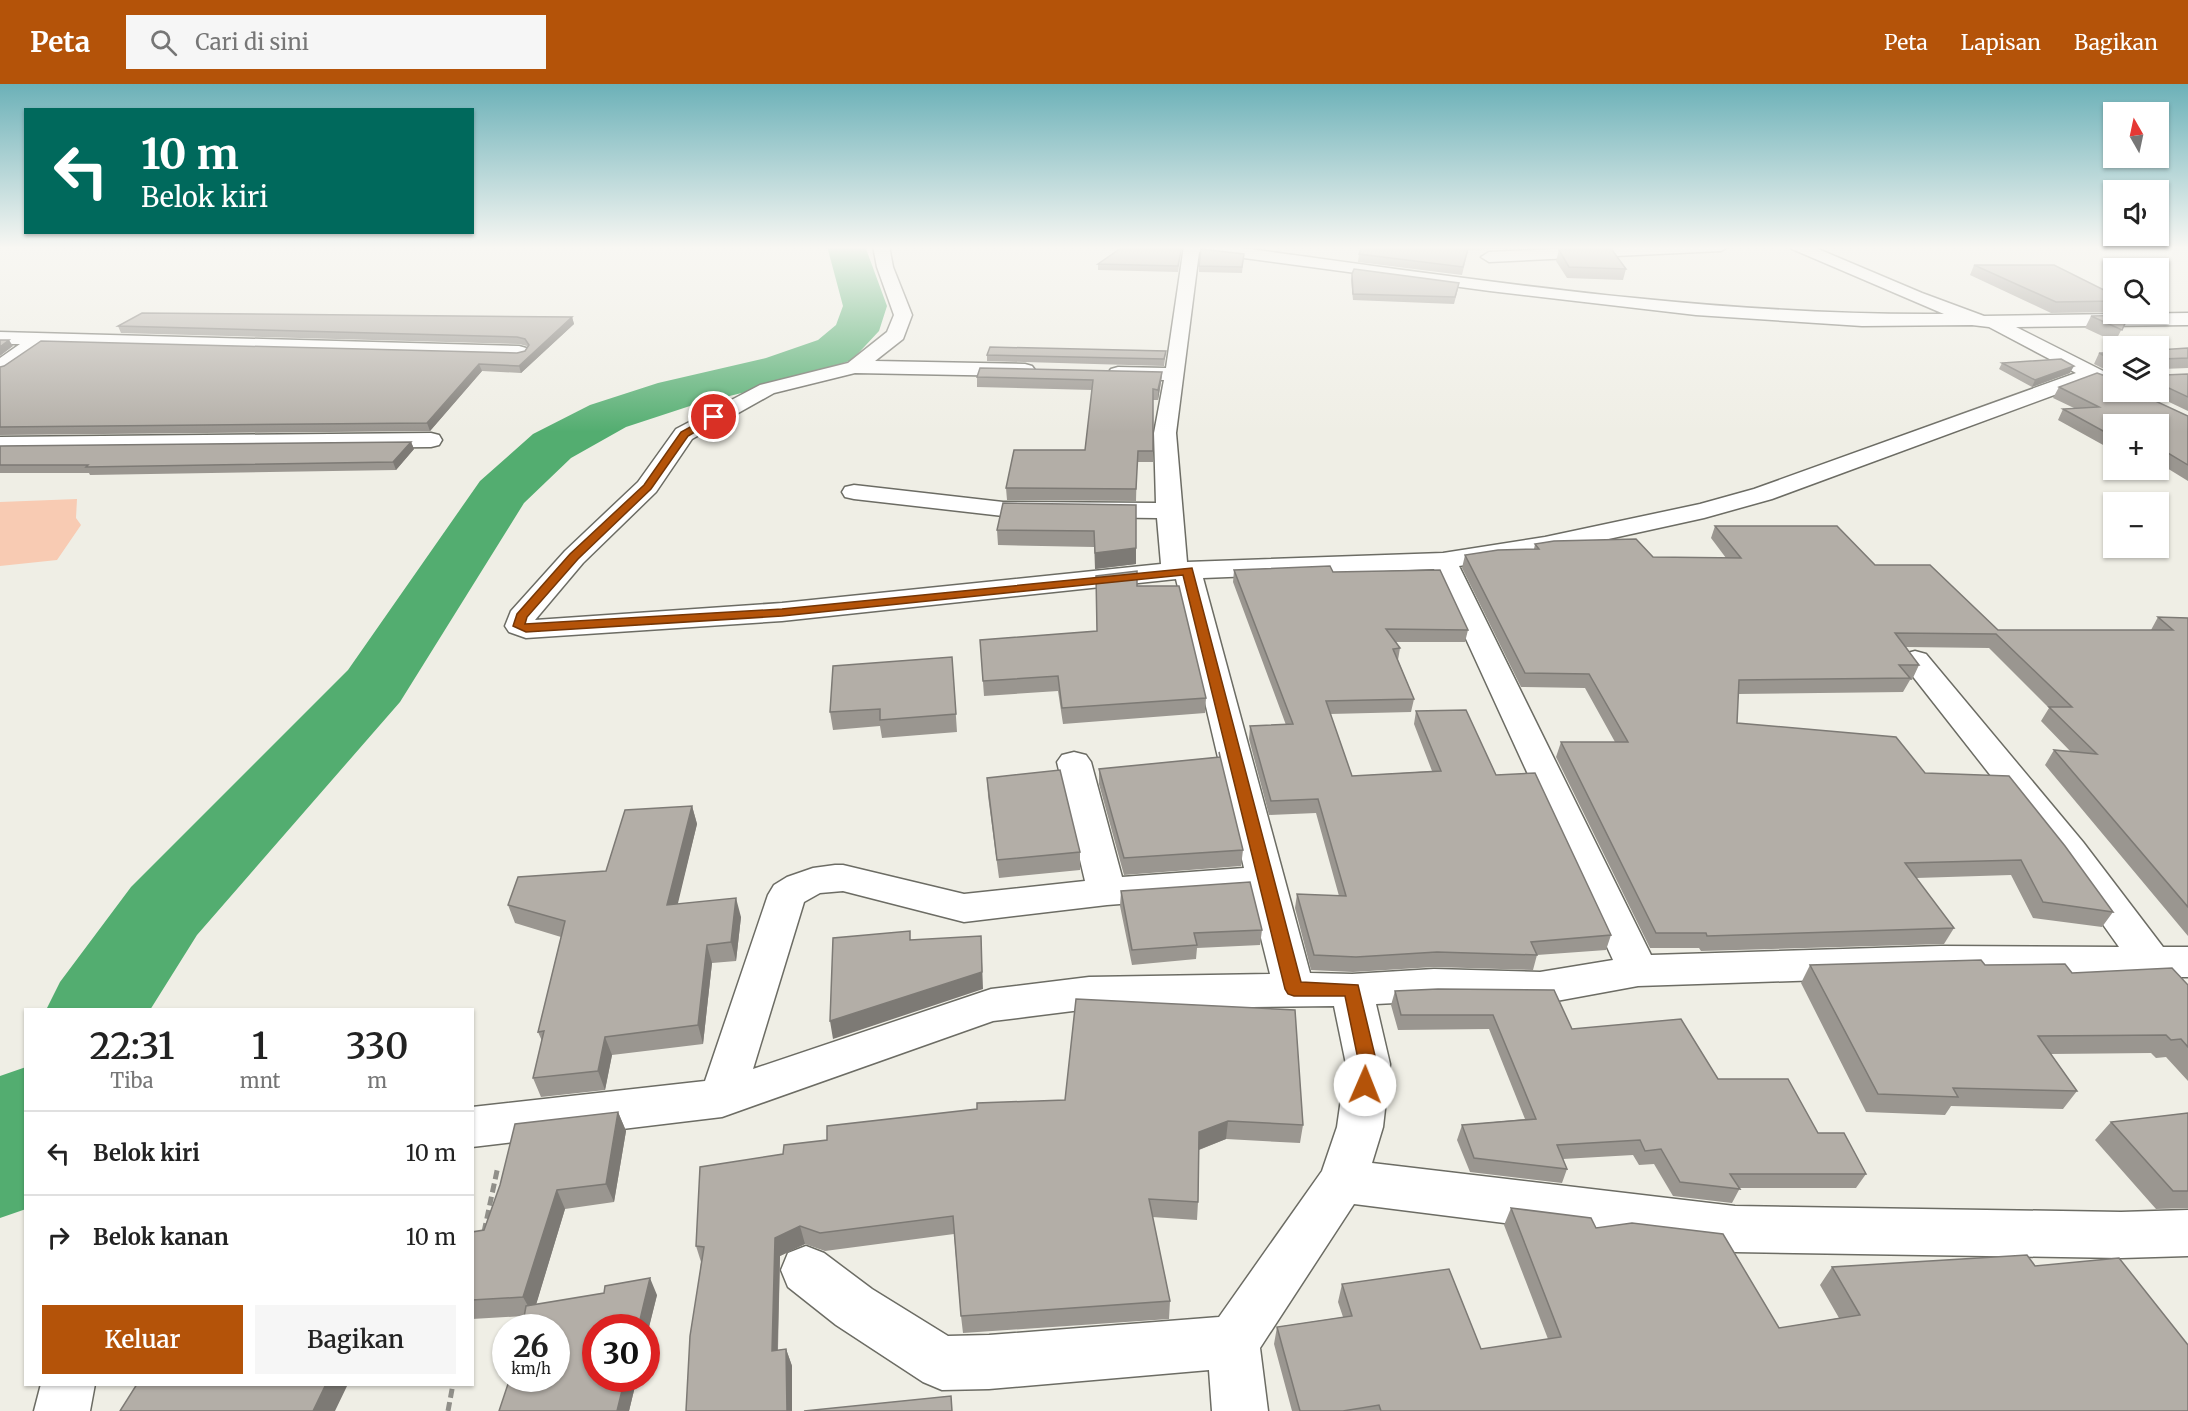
<!DOCTYPE html>
<html lang="id">
<meta charset="utf-8">
<style>
body{margin:0;font-family:Merriweather,serif;background:#f6f6f6;color:#222;height:100vh;display:flex;flex-direction:column;font-size:22px;white-space:nowrap}
*{box-sizing:border-box;margin:0}
p{font-size:20px;color:#767676}
.icon{flex:none;width:33px;height:33px;fill:none;stroke:currentColor;stroke-width:2;stroke-linecap:round;stroke-linejoin:round}
.map{position:relative;flex:1;overflow:hidden}
.side{position:absolute;left:24px;top:924px;width:450px;height:378px;display:flex;flex-direction:column;background:#fff;border-radius:0px;box-shadow:0 2px 4px #0004}
.side>*{flex:none}
.hud{position:absolute;left:24px;top:24px;width:450px;height:126px;border-radius:0px;box-shadow:0 2px 4px #0004;background:#00695c;color:#fff;overflow:hidden}
.needle{width:39px;rotate:351deg}
.fabs{position:absolute;left:2103px;top:18px;display:grid;gap:12px}
.fabs a{display:grid;place-items:center;width:66px;height:66px;border-radius:0px;background:#fff;box-shadow:0 2px 4px #0004;font-size:30px}
.speed{position:absolute;left:492px;top:1230px;display:flex;gap:12px;font-size:30px;font-weight:700;text-align:center}
.speed>*{display:grid;place-content:center;width:78px;height:78px;border-radius:50%;background:#fff;box-shadow:0 2px 4px #0004;line-height:1}
.speed small{font-size:15px;font-weight:400}
.speed .limit{border:9px solid #d22;background:#fff;color:#111}
.pin{position:absolute;display:grid;place-items:center;width:51px;height:51px;color:#fff;margin:-26px;border:3px solid #fff;border-radius:50%;box-shadow:0 2px 6px #0007}
.me{position:absolute;width:66px;margin:-33px;rotate:1deg;stroke-linejoin:round;filter:drop-shadow(0 0 4px #0008)}
.turn{display:flex;align-items:center;gap:21px;height:126px;padding:0 18px;font-size:27px}
.turn .icon{width:78px;height:78px;stroke-width:2.5}
.turn b{display:block;font-size:42px;line-height:51px}
.eta{display:flex;justify-content:space-evenly;align-items:center;height:102px;text-align:center}
.eta b{font-size:36px;font-weight:600;line-height:42px}
.action{display:flex;gap:12px;margin-top:auto;padding:12px 18px}
.action a{flex:1;height:69px;border-radius:0px;background:#b45309;color:#fff;font-size:24px;font-weight:600;line-height:69px;text-align:center}
.action a+a{background:#f6f6f6;color:#222}
ul{padding:0;list-style:none}
li{display:flex;align-items:center;gap:18px;height:84px;padding:0 18px;border-top:2px solid #e0e0e0}
li div{flex:1}
li b{display:block;font-size:22px}
li em{font-style:normal}
header{display:flex;align-items:center;gap:36px;box-sizing:border-box;height:84px;padding:0 30px;background:#b45309;color:#fff}
header strong{font-size:28px}
nav{display:flex;gap:33px;margin-inline-start:auto;font-size:21px}
.search{width:420px;height:54px;background:#f6f6f6;display:flex;align-items:center;gap:15px;box-sizing:border-box;padding:0 21px;border-radius:0px;color:#767676;font-size:22px}
.map>svg:first-child{display:block}
</style>
<header>
<strong>Peta</strong>
<div class="search"><svg class="icon" aria-label="search" viewBox="0 0 24 24"><circle cx="10" cy="10" r="6"/><path d="M15 15l6 6"/></svg>Cari di sini</div>
<nav><a>Peta</a><a>Lapisan</a><a>Bagikan</a></nav>
</header>
<div class="map">
<svg width="2188" height="1327" viewBox="0 0 2188 1327">
<rect width="100%" height="100%" fill="#efeee5"/>
<path fill="#f8cbb3" d="M77,415L76,434L81,441L57,476L0,482V418Z"/>
<g fill="none" stroke-linecap="round" stroke-linejoin="round">
<path fill="#53ad70" fill-rule="evenodd" d="M827,162H865L887,222L879,247L852,276L798,295L693,321L626,343L571,374L524,419L400,618L197,851L150,926H46L60,898L131,803L348,586L480,397L533,350L590,321L658,299L766,274L818,256L836,241L843,222Z
M26,983V1125L0,1134V992Z"/>
<g stroke="#6c6c64" stroke-width="3">
<path id="minor" d="M873,162H889L893,183L912,231L903,255L875,277L1025,280L1032,282L1035,286L1032,290L1025,292L855,289L774,309L692,355L656,408L583,479L535,536L782,519L1161,480L1157,434L1003,432L854,415L845,413L842,408L845,403L854,401L1003,418L1156,419L1154,349L1164,296L1118,295L1111,293L1108,289L1111,285L1118,283L1166,284L1184,162H1228C1465,194 1704,232 1944,230L1792,165L1790,162H1811L1922,209L1984,232L2188,229V241L2016,243L2113,292L2114,300L2106,302L2092,297L1772,415L1704,434L1545,469L1459,482L1651,871L1941,862L2119,863L2057,776L1900,576L1904,570L1915,567L1926,570L2083,758L2163,863H2188V893L1941,892L1638,902L1540,920L1434,917L1376,920L1390,980L1383,1043L1372,1079L1735,1122L2121,1128L2188,1126V1172L2121,1174L1735,1168L1354,1120L1260,1264L1268,1327H1212L1209,1286L989,1305L942,1306L923,1298L836,1241L788,1203L781,1186L788,1169L806,1162L824,1169L872,1205L948,1252L989,1251L1219,1233L1322,1087L1337,1043L1346,980L1334,922L1089,925L993,937L722,1033L472,1063V1023L705,997L768,811L774,801L787,793L813,784L835,781H843L964,810L1085,797L1057,678L1062,671L1074,668L1086,671L1091,678L1122,793L1244,784L1176,495L782,537L526,554L509,548L505,542L511,527L565,467L638,398L676,345L760,301L848,279L887,248L894,231L877,183ZM1199,168L1490,207L1696,231L1862,242L1972,241L1989,243L2076,289L1754,405L1700,420L1545,453L1443,469L1187,478L1176,349ZM1434,485L1613,876L1540,888L1434,885L1352,890L1310,889L1203,494ZM843,807L964,838L1107,821L1250,810L1270,890L1089,893L991,905L753,985L804,818L820,809Z
M1622,162H1729L1721,167L1489,178L1481,173L1489,168Z
M0,248L519,262L526,264L529,268L526,272L519,274L44,261L7,287L0,289V274L20,260H0Z
M431,349L439,351L442,356L439,361L431,363L0,367V353Z
M41,1300H95L90,1327H34Z"/>
</g>
<path stroke="#908f89" stroke-width="5" stroke-dasharray="9 4.5" stroke-linecap="butt" d="M484,1148L498,1082
M448,1327L453,1300"/>
<use href="#minor" fill="#fff" fill-rule="evenodd"/>
</g>
<path fill="#9a9690" d="M1182,162L1178,188L1098,186V180Z
M1362,162H1569L1468,166L1462,191L1358,178L1359,170Z
M1559,166L1626,185L1623,196L1567,194L1556,177Z
M1244,170L1242,189L1199,188V182Z
M1974,181L2114,211V228L2051,229L1970,191Z
M1352,190L1458,205L1454,220L1353,216L1351,196Z
M2129,231L2115,258L2085,244L2091,232Z
M572,233L574,240L521,289L482,287L430,347L0,351V283L4,282L517,269L525,267L528,263L527,262L519,260L121,249L118,242Z
M2188,264V284L2162,285L2161,288L2164,291L2188,290V327L2148,308H2158V266Z
M1166,267L1164,282L987,277V271Z
M2099,269H2114V290L2094,280Z
M2002,279L2070,289L2032,303L1999,285Z
M1162,288L1161,298L1158,316H1153V378H1137L1136,417L1007,416L1006,404L1085,366L1092,306L977,303V293Z
M2111,294L2114,308L2188,332V397L2162,381H2158V340H2114V367L2058,336L2063,325L2074,324L2053,314L2059,303Z
M411,358L414,365L396,386L90,391L89,389H0V362Z
M1136,421V480L1095,485L1094,463L998,461L997,446Z
M1715,442L1875,481L1998,546H2151L2158,533L2188,534V852L2045,681L2054,666L2071,668L2041,637L2049,624L1989,564L1906,563L1919,581L1912,596H1910L1903,608L1738,610L1737,639L1925,689L2113,828L2102,843L2033,834L2011,791L1916,794L1954,844L1944,860L1701,867L1699,864H1650L1556,673L1561,658H1615L1585,604L1521,603L1462,484L1465,471L1534,465L1535,460L1653,473L1726,474L1711,454Z
M1234,486L1333,488L1468,546L1465,558H1396L1400,564L1398,576L1414,615L1411,628L1330,630L1352,692L1432,687L1414,640L1416,627L1496,691L1611,851L1606,866L1537,871L1533,886L1434,883L1353,888L1311,886L1295,824L1297,810L1339,812L1316,729L1269,731L1249,655L1250,642L1286,641L1233,498Z
M1137,502L1206,614L1205,629L1063,640L1058,607L984,612L980,556L1097,547L1096,506Z
M952,573L957,648L882,654L880,642L833,646L830,628Z
M1219,668L1243,766L1241,782L1124,791L1099,700V685L1219,673Z
M987,694L1080,768V786L999,794L988,712Z
M692,722L697,740L677,820L741,833L736,877L712,879L703,960L612,971L605,1006L541,1013L533,994L542,957L538,948L561,853L515,839L508,821L606,787Z
M1121,807L1262,846L1260,861L1197,864L1196,875L1132,881L1120,822Z
M1810,881H1985L2188,901V997L2166,973L2156,974L2151,969L2051,970L2077,1007L2063,1025L1951,1022L1945,1031L1866,1028L1801,899Z
M1395,907L1572,945L1718,995L1818,1049L1866,1090L1856,1104H1740L1732,1119L1673,1112L1654,1080L1639,1081L1633,1071L1563,1075L1567,1085L1562,1099L1470,1088L1457,1056L1462,1041L1525,1035L1489,945L1398,946L1391,921Z
M977,1019L1303,1041L1300,1059L1226,1055L1199,1066L1198,1118L1197,1136L1152,1133L1170,1217L1169,1235L963,1249L961,1232L954,1150L825,1167L805,1160L780,1172L778,1266L786,1265L792,1282V1327H686L701,1178L696,1162L783,1070L827,1056L977,1025Z
M618,1028L626,1047L614,1118L565,1125L536,1220L657,1211L646,1255V1244L596,1294H637L629,1327H499L556,1294L524,1232L472,1235V1148L484,1146Z
M2188,1029V1124L2156,1125L2095,1056L2111,1038Z
M1511,1124L1596,1144L1779,1244L1839,1234L1820,1201L1832,1183L2035,1182L2188,1327H1292L1274,1260L1277,1243L1343,1233L1338,1218L1342,1200L1481,1265L1548,1255L1504,1141Z"/>
<path fill="#7d7a75" d="M572,233L574,240L521,289L519,282Z
M9,256L13,262L0,272V263Z
M479,280L482,287L430,347L427,339Z
M2074,282L2070,289L2032,303L2035,296Z
M1162,288L1161,298L1158,316V306Z
M411,358L414,365L396,386L393,378Z
M1136,464V480L1095,485V469Z
M692,722L697,740L673,840L667,821Z
M736,814L741,833L736,877L731,858Z
M981,852L983,905L833,955L830,937Z
M707,861L712,879L703,960L698,941Z
M605,953L612,971L605,1006L598,987Z
M618,1028L626,1047L614,1118L606,1100Z
M1228,1037L1226,1055L1198,1066L1199,1048Z
M557,1106L565,1125L533,1231L523,1213Z
M800,1142L805,1160L780,1172L777,1284L772,1267L775,1154Z
M650,1194L657,1211L646,1255V1244H638Z
M786,1265L792,1282V1327H787Z
M625,1294H637L629,1327H617Z
M326,1300H348L335,1327H313Z"/>
<path fill="#b3aea7" stroke="#7d7a75" stroke-width="1.5" d="M1124,162H1182L1178,182L1098,180Z
M1362,162H1468V165L1463,183L1359,170Z
M1610,163L1626,185L1569,183L1559,166Z
M1201,165L1244,170L1242,183L1199,182Z
M1974,181H2054L2114,211V217L2056,218Z
M1354,185L1459,199L1455,213L1353,210L1352,190Z
M142,229L572,233L519,282L479,280L427,339L0,343V283L4,282L41,257L517,269L525,267L529,261L525,255L517,253L118,242Z
M2129,231L2122,246L2091,232Z
M0,256H9L0,263Z
M990,263L1166,267L1164,275L987,271Z
M2188,264V274L2162,275L2161,288L2164,291L2188,290V313L2158,299V266Z
M2099,269H2114V277Z
M2061,275L2074,282L2035,296L2002,279Z
M980,284L1162,288L1158,306L1153,305V367H1138L1136,405L1006,404L1014,366H1085L1093,296L977,293Z
M2097,289L2111,294L2114,293V308H2136L2188,332V381L2168,369L2158,370V340H2114V353L2063,325L2099,323L2059,303Z
M411,358L393,378L86,383L88,381H0V362Z
M1003,419L1136,421V464L1095,469L1094,447L997,446Z
M1715,442H1837L1875,481H1930L1998,546H2173L2158,533L2188,534V823L2054,666L2097,670L2049,623H2072L1996,550L1895,549L1919,581H1899L1910,594L1739,596L1737,639L1896,653L1925,689L2009,692L2065,762L2113,828L2043,818L2021,776L1905,779L1954,844L1707,852L1706,849H1656L1561,658H1628L1589,590L1525,589L1465,471L1498,466L1539,465L1535,460L1554,457L1636,455L1653,473L1741,474Z
M1330,482L1333,488L1440,486L1468,546L1386,545L1400,564L1393,565L1414,615L1326,617L1352,692L1441,687L1416,627L1466,626L1496,691L1535,689L1611,851L1531,858L1537,871L1437,868L1356,873L1314,871L1297,810L1346,812L1318,715L1271,717L1250,642L1293,640L1234,486Z
M1137,487V502H1179L1206,614L1062,624L1058,592L983,597L980,556L1097,547L1096,492Z
M952,573L956,630L880,636V625L830,628L833,582Z
M1219,668L1243,766L1124,774L1099,685L1220,673Z
M1060,686L1080,768L997,776L987,694Z
M692,722L667,821L736,814L731,858L707,861L698,941L605,953L598,987L533,994L544,947L538,948L565,837L508,821L518,793L606,787L625,726Z
M1250,798L1262,846L1194,849L1197,861L1132,866L1121,807Z
M910,847V856L981,852L982,888L830,937L833,854Z
M1981,876L1985,881L2065,880L2072,889L2172,884L2188,901V963L2181,955L2171,956L2166,951L2038,952L2077,1007L1953,1004L1958,1013L1878,1010L1810,881Z
M1438,905L1554,906L1572,945L1681,935L1718,995H1788L1818,1049H1844L1866,1090H1730L1740,1105L1680,1098L1661,1065L1645,1067L1640,1056L1557,1061L1567,1085L1474,1074L1462,1041L1536,1035L1493,931H1401L1395,907Z
M1076,915L1295,926L1303,1041L1228,1037L1199,1048L1198,1118L1149,1115L1170,1217L961,1232L953,1132L820,1149L800,1142L775,1154L772,1267L786,1265L787,1327H686L690,1252L704,1163L696,1162L700,1083L783,1070L784,1061L827,1056V1042L977,1025V1019L1065,1016Z
M618,1028L606,1100L557,1106L523,1213L472,1216V1148L484,1146L500,1101L515,1040Z
M2188,1029V1107H2173L2111,1038Z
M1511,1124L1591,1134L1596,1144L1632,1139L1723,1150L1779,1244L1860,1231L1832,1183L2027,1171L2035,1182L2119,1174L2188,1261V1327H1381L1379,1321L1343,1327H1300L1277,1243L1352,1232L1342,1200L1449,1185L1481,1265L1561,1253Z
M650,1194L638,1244H596V1294H625L617,1327H499L510,1294H556V1244H522L526,1222L604,1209L605,1202Z
M137,1300H326L313,1327H120Z
M951,1312L952,1327H804Z"/>
<linearGradient id="sky" x2="0" y2="1"><stop stop-color="#6cb1b8"/><stop offset="0.47" stop-color="#f8f7f3"/><stop offset="1" stop-color="#f8f7f3" stop-opacity="0"/></linearGradient>
<rect width="2188" height="348" fill="url(#sky)"/>
<path fill="#b45309" stroke="#753606" stroke-width="1.5" d="M714,330L717,331V335L688,352L651,405L578,475L527,533L525,540L782,525L1192,484L1301,898L1358,901L1377,980L1372,1007L1365,1009L1359,1007L1356,1001L1359,980L1345,912H1294L1288,910L1285,905L1183,491L782,532L526,548L513,542L517,530L570,470L644,401L681,348Z"/>
</svg>
<div class="fabs">
<a><svg class="needle" viewBox="-14 -14 28 28"><path d="M0-13l5 13h-10z" fill="#e53935"/><path d="M0 13l5-13h-10z" fill="#767676"/></svg></a>
<a><svg class="icon" aria-label="sound" viewBox="0 0 24 24"><path d="M4 9h4l5-4v14l-5-4H4zM17 9q2 3 0 6"/></svg></a>
<a><svg class="icon" aria-label="search" viewBox="0 0 24 24"><circle cx="10" cy="10" r="6"/><path d="M15 15l6 6"/></svg></a>
<a><svg class="icon" aria-label="layers" viewBox="0 0 24 24"><path d="M12 4l9 5-9 5-9-5zM3 14l9 5 9-5"/></svg></a>
<a>+</a>
<a>−</a>
</div>
<div class="speed"><div>26<small>km/h</small></div><div class="limit">30</div></div>
<div class="pin" style="left:714px;top:333px;background:#d93025"><svg class="icon" aria-label="arrive" viewBox="0 0 24 24"><path d="M6 21V4h12l-3 4 3 4H6"/></svg></div>
<svg class="me" style="left:1365px;top:1001px" viewBox="-20 -20 40 40"><circle r="19" fill="#fff"/><path d="M0-13L10 11 0 6-10 11z" fill="#b45309"/></svg>
<div class="hud">
<div class="turn"><svg class="icon" aria-label="left" viewBox="0 0 24 24"><path d="M17 20v-9H6M10 6l-5 5 5 5"/></svg><div><b>10 m</b>Belok kiri</div></div>
</div>
<section class="side">
<div class="eta">
<div><b>22:31</b><p>Tiba</p></div>
<div><b>1</b><p>mnt</p></div>
<div><b>330</b><p>m</p></div>
</div>
<ul>
<li><svg class="icon" aria-label="left" viewBox="0 0 24 24"><path d="M17 20v-9H6M10 6l-5 5 5 5"/></svg><div><b>Belok kiri</b></div><em>10 m</em></li>
<li><svg class="icon" aria-label="right" viewBox="0 0 24 24"><path d="M7 20v-9h11M14 6l5 5-5 5"/></svg><div><b>Belok kanan</b></div><em>10 m</em></li>
</ul>
<div class="action"><a>Keluar</a><a>Bagikan</a></div>
</section>
</div>
